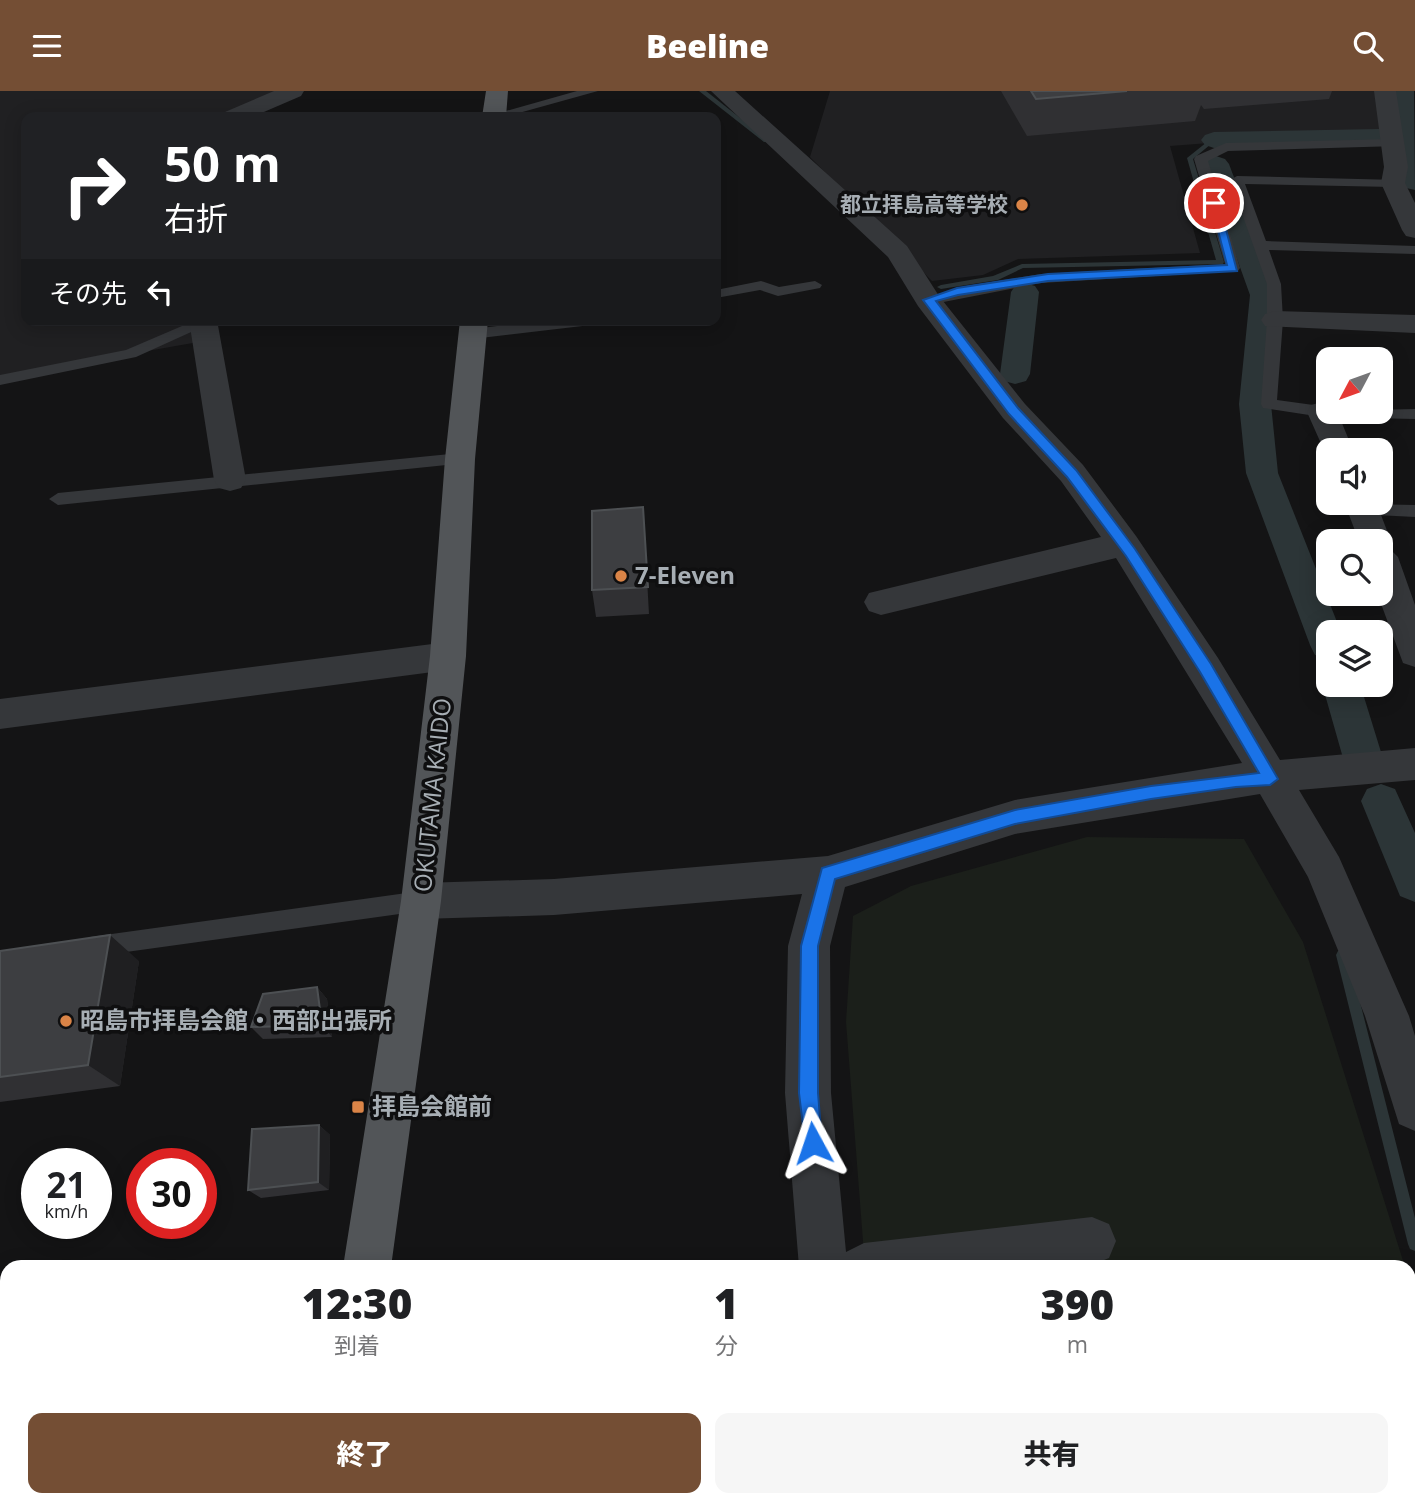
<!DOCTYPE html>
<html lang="ja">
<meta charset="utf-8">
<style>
body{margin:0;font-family:"Open Sans","Noto Sans JP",sans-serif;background:#f6f6f6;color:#202124;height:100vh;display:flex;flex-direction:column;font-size:26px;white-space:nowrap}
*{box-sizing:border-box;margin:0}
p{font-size:23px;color:#757577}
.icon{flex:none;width:38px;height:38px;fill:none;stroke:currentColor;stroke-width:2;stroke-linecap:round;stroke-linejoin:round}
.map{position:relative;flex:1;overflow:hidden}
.panel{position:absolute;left:0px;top:1169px;width:1416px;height:247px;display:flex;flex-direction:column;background:#fff;border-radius:21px 21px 0 0;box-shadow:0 4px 18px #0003}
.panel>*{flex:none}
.top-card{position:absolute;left:21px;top:21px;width:700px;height:214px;border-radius:14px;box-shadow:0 4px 18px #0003;background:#202124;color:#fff;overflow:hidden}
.needle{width:46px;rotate:229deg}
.tools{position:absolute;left:1316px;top:256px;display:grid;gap:14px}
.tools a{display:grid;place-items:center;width:77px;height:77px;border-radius:14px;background:#fff;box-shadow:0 4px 18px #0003;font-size:35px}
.speed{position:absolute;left:21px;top:1057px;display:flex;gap:14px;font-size:35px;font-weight:700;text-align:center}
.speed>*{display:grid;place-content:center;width:91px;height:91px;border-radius:50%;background:#fff;box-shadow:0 4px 18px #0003;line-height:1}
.speed small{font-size:18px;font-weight:400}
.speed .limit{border:10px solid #d22;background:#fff;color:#111}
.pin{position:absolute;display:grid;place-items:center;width:60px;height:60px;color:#fff;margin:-30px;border:4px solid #fff;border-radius:50%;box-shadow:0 2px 7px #0007}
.me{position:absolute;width:77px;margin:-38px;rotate:355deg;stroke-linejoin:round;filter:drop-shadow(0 0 5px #0008)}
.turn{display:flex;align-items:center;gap:24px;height:147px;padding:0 28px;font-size:32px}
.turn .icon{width:91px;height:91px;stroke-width:2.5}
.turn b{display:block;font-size:49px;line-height:60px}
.then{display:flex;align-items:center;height:66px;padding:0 28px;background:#0003;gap:14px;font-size:26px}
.eta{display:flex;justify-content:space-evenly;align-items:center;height:119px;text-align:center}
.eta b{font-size:42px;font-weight:800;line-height:49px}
.primary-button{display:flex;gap:14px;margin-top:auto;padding:14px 28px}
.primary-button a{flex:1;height:80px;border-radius:14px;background:#744e34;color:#fff;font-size:28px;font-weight:800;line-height:80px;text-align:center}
.primary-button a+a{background:#f6f6f6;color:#202124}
header{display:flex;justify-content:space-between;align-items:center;height:91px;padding:0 28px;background:#744e34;color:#fff;font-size:32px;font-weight:800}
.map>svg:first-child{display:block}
</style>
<header><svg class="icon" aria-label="menu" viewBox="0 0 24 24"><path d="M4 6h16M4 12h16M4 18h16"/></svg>Beeline<svg class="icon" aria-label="search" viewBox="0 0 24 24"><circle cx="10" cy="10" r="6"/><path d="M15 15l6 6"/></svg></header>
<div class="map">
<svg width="1415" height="1415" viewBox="0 0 1415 1415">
<rect width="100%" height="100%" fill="#141415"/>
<path fill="#202022" d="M0,0H279L284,3L233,26H26V229H202L210,249L130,263L0,292Z
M830,0H1379L1383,39L1170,55L1200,162L1018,168L983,184L932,190L810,66Z"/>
<path fill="#1b1f1a" d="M1087,746L1244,748L1303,851L1405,1176H865L846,931L853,825L911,795Z
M1415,1352V1415H1357L1358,1409H1409V1358Z"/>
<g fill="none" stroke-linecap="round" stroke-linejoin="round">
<path fill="#2c3537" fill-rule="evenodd" d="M699,0H706L768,49V51H764Z
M1212,47L1217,48L1193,68L1224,171L1223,173L1023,177L998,189L941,198L937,196L941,194L993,185L1022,173L1216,169L1187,67Z
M1342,859L1346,860L1348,864L1415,1127V1160L1410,1158L1408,1153L1336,864L1338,860Z"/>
<path fill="#2c3537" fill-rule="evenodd" d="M1390,0H1414L1415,99L1406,97L1402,91Z
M1379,38L1388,40L1391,45L1388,50L1214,57L1205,54L1201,49L1205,44L1214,41Z
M1216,65L1225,68L1229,73L1278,204L1271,313L1278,382L1341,541H1328V568L1315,564L1310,554L1246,382L1239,313L1250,204L1203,73L1207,68Z
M1025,192L1035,195L1039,201L1030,283L1026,290L1015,293L1004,290L1000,283L1011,201L1015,195Z
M1328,582V593H1360L1385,674L1379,686L1365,690L1351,686L1345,674L1322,593Z
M1381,693L1395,698L1415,742V811L1400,805L1361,710L1367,698Z"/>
<path fill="#35373a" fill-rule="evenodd" d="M577,0H598L504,26L488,25Z
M1393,48L1398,49V55L1228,60L1208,70L1240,177L1238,180L1041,192L928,214L921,209L965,195L1041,183L1225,173L1194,68L1196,65L1226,52Z
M1237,85L1398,89L1400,92L1393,96L1245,93L1266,150L1415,155V163L1269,159L1281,193L1283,229L1277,309L1328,316V320L1415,318V328L1322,326L1263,317L1261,313L1267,229V193L1230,89Z
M761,190L779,196L815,190L822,194L820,197L778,205L760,199L716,207V199Z
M196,229L211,232L136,266L0,294V284L126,259Z
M549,229H598L591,234L472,248L464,243L472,238Z
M460,362L466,364L468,368L466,372L58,414L49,408L58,402Z
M1363,413L1415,414V426L1357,423L1354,419Z
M421,800L429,803L432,810L429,817L421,820L90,866L82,863L79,856L82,849L90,846Z
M0,1221H7V1249H0Z"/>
<path fill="#35373a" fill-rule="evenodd" d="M274,0H304L301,5L252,26H221L225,21Z
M711,0H735L907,155L939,205L1025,313L1083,374L1136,445L1218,567L1280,669L1415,657V689L1299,699L1339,766L1409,925L1415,945V1040L1399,1033L1365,925L1308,786L1260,703L1015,743L845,796L830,855L831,1002L846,1161L864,1152L1092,1126L1109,1133L1116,1150L1109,1167L1092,1174L799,1176L785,1002L788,855L802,803L554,824L421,828L407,823L401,810L407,797L421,792L554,788L828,765L1015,709L1242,672L1116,467L881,524L869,520L864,511L869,502L1101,446L1061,390L1003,327L918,215L888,166Z
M1374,0H1396L1408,76L1405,92L1415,112V147L1406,145L1402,139L1381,92L1384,76Z
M1275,220L1415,224V242L1265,235L1261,229L1265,223Z
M189,229H217L246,389L241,397L230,400L219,397L214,389Z
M1322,311L1328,313V320H1337L1353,359H1328L1327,366L1307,321L1311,314Z
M1344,411H1376L1391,450L1388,456L1398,466L1415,514V576L1403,572L1377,502H1381V450H1359Z"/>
<path fill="#35373a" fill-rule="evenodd" d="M448,551L460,555L466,565L460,575L448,579L0,638V608Z"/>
<path fill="#525558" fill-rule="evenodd" d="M486,0H508L506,26H482Z
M460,229H488L475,368L466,565L441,810L391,1176H343L401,810L430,565L445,368Z
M297,1409H351L350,1415H296Z"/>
</g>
<path fill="#303033" d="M1001,0H1332L1329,8L1204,18L1201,14L1195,30L1027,45Z
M643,416L649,523L596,526L592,499Z
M0,860L139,870L120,995L0,1011Z
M317,896L327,908L332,946L263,948L251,936Z
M319,1034L330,1044L329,1099L261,1107L248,1099Z"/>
<path fill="#1f1f21" d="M110,844L139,870L120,995L88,974Z
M317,896L327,908L332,946L322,934Z
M319,1034L330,1044L329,1099L318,1091Z"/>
<path fill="#3d3e41" stroke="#4d5053" stroke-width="2" d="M1031,0H1127L1036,8Z
M643,416L648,496L592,499V420Z
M110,844L88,974L0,986V860Z
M317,896L322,934L251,936L263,903Z
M319,1034L318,1091L248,1099L252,1038Z"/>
<path fill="#1a73e8" stroke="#114b97" stroke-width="2" d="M1210,109L1219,112L1237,180L1048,190L958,204L936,210L1018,317L1076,379L1135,458L1211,573L1278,688L1270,694L1236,696L1151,708L1015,733L835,788L818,855V1002L822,1052L819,1059L813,1061L806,1059L799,1002L801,855L822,777L1015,719L1151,695L1259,682L1200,581L1126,465L1067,386L1009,323L923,209L957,197L1048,183L1227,174Z"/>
<g fill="#da8447" stroke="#0f0f10" stroke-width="2.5">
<circle cx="1022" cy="114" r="7"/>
<circle cx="621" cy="485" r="7"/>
<circle cx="66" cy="930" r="7"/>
<rect x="351" y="1009" width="14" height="14" rx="3.5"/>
</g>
<g text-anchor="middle" stroke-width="7" stroke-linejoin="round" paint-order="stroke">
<g font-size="21" font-weight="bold" fill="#a7aeb4" stroke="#0f0f10" text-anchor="end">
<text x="1008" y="121">都立拝島高等学校</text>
</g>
<g font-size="24" font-weight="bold" fill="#a7aeb4" stroke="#0f0f10" text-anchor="start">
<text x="635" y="493">7-Eleven</text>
<text x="80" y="938">昭島市拝島会館・西部出張所</text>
<text x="372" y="1024">拝島会館前</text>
</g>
<g font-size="24" fill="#a7aeb4" stroke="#0f0f10">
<text transform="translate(433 704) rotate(-84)" y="8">OKUTAMA KAIDO</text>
</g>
</g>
</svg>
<div class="tools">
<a><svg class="needle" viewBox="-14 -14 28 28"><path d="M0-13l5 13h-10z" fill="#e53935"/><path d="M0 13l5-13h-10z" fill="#757577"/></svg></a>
<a><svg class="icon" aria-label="sound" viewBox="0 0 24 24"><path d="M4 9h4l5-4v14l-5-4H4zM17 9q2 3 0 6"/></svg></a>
<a><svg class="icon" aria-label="search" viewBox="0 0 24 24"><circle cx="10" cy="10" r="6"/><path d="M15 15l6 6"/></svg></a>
<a><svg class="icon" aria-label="layers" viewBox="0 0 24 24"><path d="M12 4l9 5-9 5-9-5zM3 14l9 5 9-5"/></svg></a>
</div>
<div class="speed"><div>21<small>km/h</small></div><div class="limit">30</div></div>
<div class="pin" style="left:1214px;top:112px;background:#d93025"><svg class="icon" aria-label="arrive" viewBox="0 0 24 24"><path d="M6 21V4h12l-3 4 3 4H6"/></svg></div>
<svg class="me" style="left:813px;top:1052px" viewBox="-20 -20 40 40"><path d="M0-17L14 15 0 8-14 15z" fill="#1a73e8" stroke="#fff" stroke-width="4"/></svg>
<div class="top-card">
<div class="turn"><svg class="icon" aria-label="right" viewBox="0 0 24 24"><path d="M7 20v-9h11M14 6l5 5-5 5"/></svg><div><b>50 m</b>右折</div></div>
<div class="then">その先<svg class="icon" aria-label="left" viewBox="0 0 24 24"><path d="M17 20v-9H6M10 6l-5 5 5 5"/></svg></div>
</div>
<section class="panel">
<div class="eta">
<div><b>12:30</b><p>到着</p></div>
<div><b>1</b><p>分</p></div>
<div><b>390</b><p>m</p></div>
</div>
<div class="primary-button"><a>終了</a><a>共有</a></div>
</section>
</div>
